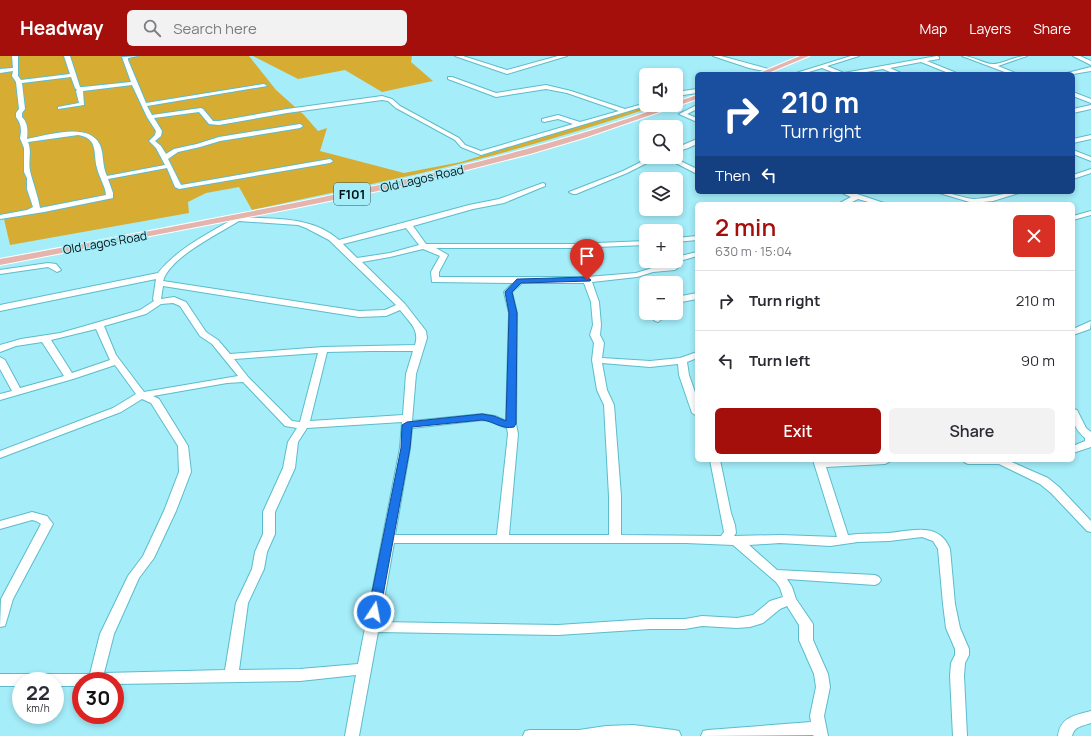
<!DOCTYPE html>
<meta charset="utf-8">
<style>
body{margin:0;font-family:Manrope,sans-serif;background:#f2f2f3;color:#2b2b33;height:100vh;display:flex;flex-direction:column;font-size:15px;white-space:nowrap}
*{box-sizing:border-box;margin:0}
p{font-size:13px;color:#7c7c81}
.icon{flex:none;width:22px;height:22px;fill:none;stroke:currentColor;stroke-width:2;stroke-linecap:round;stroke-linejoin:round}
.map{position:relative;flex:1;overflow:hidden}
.side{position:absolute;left:695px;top:146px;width:380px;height:260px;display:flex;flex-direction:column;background:#fff;border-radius:6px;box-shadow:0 2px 6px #0003}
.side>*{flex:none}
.guide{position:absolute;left:695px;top:16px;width:380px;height:122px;border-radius:6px;box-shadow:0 2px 6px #0003;background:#1a4fa0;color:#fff;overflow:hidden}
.tools{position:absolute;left:639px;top:12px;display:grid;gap:8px}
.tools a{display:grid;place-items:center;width:44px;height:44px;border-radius:6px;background:#fff;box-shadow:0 2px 6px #0003;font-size:20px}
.speed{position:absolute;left:12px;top:616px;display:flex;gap:8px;font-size:20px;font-weight:700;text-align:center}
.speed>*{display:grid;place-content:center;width:52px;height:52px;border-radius:50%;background:#fff;box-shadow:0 2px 6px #0003;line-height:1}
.speed small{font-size:10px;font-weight:400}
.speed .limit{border:6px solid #d22;background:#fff;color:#111}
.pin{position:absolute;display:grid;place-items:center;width:34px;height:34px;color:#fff;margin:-41px -17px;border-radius:50% 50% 50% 0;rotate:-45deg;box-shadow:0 0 4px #0007}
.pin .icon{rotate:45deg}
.me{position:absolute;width:44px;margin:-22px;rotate:11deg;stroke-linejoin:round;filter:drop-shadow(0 0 3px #0008)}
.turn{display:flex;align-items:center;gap:14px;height:84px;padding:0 20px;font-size:18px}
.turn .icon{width:52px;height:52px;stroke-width:2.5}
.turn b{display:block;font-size:28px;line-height:34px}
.then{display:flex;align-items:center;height:38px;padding:0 20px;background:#0003;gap:8px;font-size:15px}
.round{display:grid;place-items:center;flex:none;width:42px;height:42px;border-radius:6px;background:#f2f2f3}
.head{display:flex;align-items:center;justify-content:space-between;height:68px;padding:0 20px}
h1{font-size:24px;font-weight:600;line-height:30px;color:#a50f0b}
.action{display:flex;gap:8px;margin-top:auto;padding:8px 20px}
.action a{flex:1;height:46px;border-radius:6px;background:#a50f0b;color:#fff;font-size:16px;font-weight:600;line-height:46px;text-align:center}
.action a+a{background:#f2f2f3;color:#2b2b33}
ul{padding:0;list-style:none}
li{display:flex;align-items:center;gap:12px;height:60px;padding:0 20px;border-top:1px solid #e1e1e2}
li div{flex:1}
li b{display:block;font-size:15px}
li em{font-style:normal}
header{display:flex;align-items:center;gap:24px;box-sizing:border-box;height:56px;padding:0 20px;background:#a50f0b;color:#fff}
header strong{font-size:19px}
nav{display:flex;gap:22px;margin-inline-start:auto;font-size:14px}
.search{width:280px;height:36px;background:#f2f2f3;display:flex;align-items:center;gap:10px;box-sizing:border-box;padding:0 14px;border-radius:6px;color:#7c7c81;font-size:15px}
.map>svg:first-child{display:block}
</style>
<header>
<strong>Headway</strong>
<div class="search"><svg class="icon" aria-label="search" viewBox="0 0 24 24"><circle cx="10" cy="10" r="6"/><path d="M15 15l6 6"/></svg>Search here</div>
<nav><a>Map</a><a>Layers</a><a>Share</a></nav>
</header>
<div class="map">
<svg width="1091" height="680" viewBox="0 0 1091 680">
<rect width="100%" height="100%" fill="#a4edf9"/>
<path fill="#d6ad32" d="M0,0H249L276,34L304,59L318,75L327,72L320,95L404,117L461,106L646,49H658C596,70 534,89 471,105C399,123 325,138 252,154L239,131L206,137L188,146L189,157L10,189L4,163H0Z
M253,0H412L411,6L433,25L382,36L345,14L298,23Z"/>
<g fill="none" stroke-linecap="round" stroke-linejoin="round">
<g stroke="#5cbccb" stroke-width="2">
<path id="minor" d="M12,0H18V20L21,24L70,18L64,0H70L80,31H83L131,26L122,1L138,0L128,2V4L146,47L264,28L267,30L147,50L152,59L201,52L203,53L213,65H219L287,53L382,40L392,43L400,50L459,82L465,89L481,95L573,68L558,63L544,66L542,65V63L558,59L580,66L619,55L567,37L546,33L496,41L448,23V21H452L496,37L546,29L571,35L625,53L646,47V49H649L481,99L461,91L455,84L396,52L388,45L382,44L287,57L219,69L209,68L199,56L154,62L162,75L161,80L155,85L161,90L166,98L174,93L197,88L219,81L300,68L303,70L300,72L220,85L200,91L178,96L168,103L181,129L330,103L333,105L330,107L179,133L175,131L167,112L108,123L113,137V142L44,156L0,163V159L27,154L33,151L27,133V122L24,116V92L20,82C22,74 21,67 16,61V57L19,53L16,26L12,20L13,15L0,17V13L13,12ZM71,21L75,32L77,34L76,35L79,47L58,51V53L84,49L83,35L132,29L147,61L156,75L155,79L149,85L156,92L165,109L107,120C102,110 104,98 100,89C89,65 46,80 27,83C28,75 28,67 22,61V57L25,53L22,27ZM78,79C99,82 93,98 97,112C99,121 105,129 106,139L40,152C38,140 33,127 30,115C28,105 32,95 28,86Z
M455,0H463L507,14L558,0H567L507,18Z
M713,0H721L772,14L769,16L749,12Z
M851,0H859L827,10L844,17L937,0L939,1V3L927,5L959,18H951L921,6L890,12L903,18H895L883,13L855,18H837L822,12L802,18H793Z
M962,0C974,0 983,8 993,8C1003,8 1014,0 1027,0L998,10L1018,18H1010Z
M1073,0H1080L1091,5V9Z
M1091,11V15L1073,18H1063Z
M697,33V37L676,40V36Z
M1073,36L1091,43V47L1073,40Z
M697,49V53L687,58L697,62V66L679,58Z
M1091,49V53L1073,57V53Z
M1091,79V83L1073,87V83Z
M697,83V88L688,92L676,96V92Z
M1073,94L1091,101V105L1073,98Z
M651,101H659L627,117L576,138H573L569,136L623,115Z
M664,101H672L697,113V118Z
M1091,113V117L1073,123V119Z
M543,127L545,128V130L504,147L473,153L413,170L426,188H572L646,185V189L572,192H436L448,199L439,216V221H587L636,217L652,212L673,208L672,205H676V201L697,196V200L680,205L681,209L675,214L653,216L637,221L592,226L599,246L601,269L600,279L604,287L602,302L650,305L680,302L697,296V302L687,306L689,319L697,342V360L692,357L679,319L678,308L650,311L602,307L607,334L614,349L621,440V479L721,480L724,476L710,404H720L731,457L735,469L736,477L734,480L780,479L837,481L813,404H890L889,406L885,408L826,411L848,479C861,477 875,478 888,477C911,475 939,465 950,493L955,548L960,572L969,593V599L965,607L964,620L967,680H953L950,620L951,607L955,599V593L946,572L943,548L938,493L933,485L922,481L889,485L858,486L830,490L780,487L749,489L777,514L875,519L879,521L881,524L879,527L875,529L787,523L792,531L796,543L813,568V584L828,618L830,631L824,660L828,680H814L813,679L701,680L703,675L708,674L811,666L810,660L816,631L814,618L799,584V569L787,550L780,553L763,567L750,571L737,572L702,570L685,573H650L558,579L378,576L359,680H345L356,619L300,625L115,628V625H81V630H55V625H21V630H0V618H90L100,578L128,520L143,500L164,455L179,416L178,390L151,347L142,343L121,356L0,402V395L113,352L136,338L115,309L73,323L0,344V338L12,335L0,313V301L5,304L20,332L64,320L42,286L16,290L0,296V289L21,283L60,277L78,272L140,254L154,245L153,243L156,223L0,255V249L158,217C177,193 207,178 233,163L231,161L235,159L240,161C273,163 313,160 339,184L469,149L499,143ZM239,165L298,169L306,172L329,184L396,249L385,254L359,255L163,225C170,201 218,178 239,165ZM406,172L419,189L390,197L357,202L343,188ZM423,193L440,200L431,216L432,226L513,227L504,236L509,257L506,365L495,360L482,358L412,365L416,318L427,282L426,275L405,248L362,206L390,201ZM522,227H584L591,246L593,269L590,279L594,287L592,304L597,334L604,349L609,440V479H509L518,378L516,368L517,257L512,236ZM163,230L359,261L386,260L400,254C409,266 420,273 415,289L323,291L230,298L218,284L206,276L186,246L174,241L161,243ZM173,247L180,250L200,280L212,288L238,320L144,336L116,299L104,270L146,258L161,248ZM96,273L110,304L72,317L51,284ZM371,295H413L406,318L403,359L310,365L327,296ZM318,297L300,366L292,365L248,321L234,303ZM243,326L285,370L297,372L288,386L283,412L263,456V478L255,496L252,513L236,547L225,614L104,617L114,578L139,522L154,502L176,455L191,416L188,390L159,343L153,340L227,327ZM482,364L489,365L507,372L508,378L497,479H395L410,392L412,372ZM402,366L400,392L358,608L300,613L239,614L248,547L264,513L267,496L275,478V456L295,412L298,386L307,372ZM394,487H686L733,489L776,526L780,532L783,541L770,545L753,559L737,562L702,560L685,563H650L558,569L380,566Z
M840,136H851L887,148H875L858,143L848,148H838L851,141Z
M936,136C951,136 962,142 974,143C990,143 1005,136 1022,136L993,145L973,147Z
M1091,155V159L1073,164V160Z
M697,180V184L676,186V182Z
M48,207L56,208L61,214L57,216L48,211L0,218V214Z
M697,237V243L676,247V241Z
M647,257H656L662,263L658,266L655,265Z
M1091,265L1090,273L1073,279V273Z
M1073,353L1077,354L1086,372L1091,376V391L1073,397V390L1085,385V382C1074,372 1073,367 1073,353Z
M963,404H1007L1048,422L1059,431L1091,465V476L1087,475L1051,437L1040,428L999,408H968L964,406Z
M32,456L47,460L53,468L13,543L5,570L0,571L1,543L41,468L36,465L32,464L0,473V465Z
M1091,655V667C1083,670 1074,670 1072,680H1058C1060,661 1075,659 1091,655Z
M633,669L674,674L679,675L681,680H523L525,675L530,674H579L606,670Z"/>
</g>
<g stroke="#fff" stroke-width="2">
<path id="major" d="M800,0H809L766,18H757Z
M697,39V43L587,81L530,98L412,128L295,152L0,209V203C72,190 145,176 217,162C369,133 521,101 668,49H676V46Z"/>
</g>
<use href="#minor" fill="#fff" fill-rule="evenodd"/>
<use href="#major" fill="#e5b4ad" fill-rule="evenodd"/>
</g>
<path fill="#1a73e8" stroke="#114b97" d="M587,221L591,224L590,225L521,227L512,236L517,257L516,368L514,371C502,374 494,365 482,364L412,371L410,392L380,556L378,560L374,561L370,560L368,556L401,392L402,369L407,366L482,358L494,360L506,365L509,257L505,236L517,223H519Z"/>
<g text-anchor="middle" stroke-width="3" stroke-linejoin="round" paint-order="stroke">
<g font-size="12" fill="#011316" stroke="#a4edf9">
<text transform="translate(422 123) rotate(-13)" y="4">Old Lagos Road</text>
<text transform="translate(105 187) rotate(-10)" y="4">Old Lagos Road</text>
</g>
<rect fill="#a4edf9" stroke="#32545a" stroke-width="1" x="334" y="127" width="36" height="22" rx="3"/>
<g font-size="13" font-weight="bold" fill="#011316">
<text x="352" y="143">F101</text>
</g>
</g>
</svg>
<div class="tools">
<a><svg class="icon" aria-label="sound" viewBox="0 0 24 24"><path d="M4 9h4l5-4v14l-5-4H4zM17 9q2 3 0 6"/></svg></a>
<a><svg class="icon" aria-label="search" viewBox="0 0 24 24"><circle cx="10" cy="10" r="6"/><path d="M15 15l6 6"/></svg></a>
<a><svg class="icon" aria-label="layers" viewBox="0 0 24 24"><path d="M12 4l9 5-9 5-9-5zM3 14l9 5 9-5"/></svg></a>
<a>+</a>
<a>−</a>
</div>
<div class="speed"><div>22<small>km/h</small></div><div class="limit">30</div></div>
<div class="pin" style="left:587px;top:224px;background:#d93025"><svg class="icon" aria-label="arrive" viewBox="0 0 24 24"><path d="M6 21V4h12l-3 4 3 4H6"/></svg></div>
<svg class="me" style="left:374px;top:556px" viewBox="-20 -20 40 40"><circle r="17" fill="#1a73e8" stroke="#fff" stroke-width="3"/><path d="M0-11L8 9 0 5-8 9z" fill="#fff"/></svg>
<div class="guide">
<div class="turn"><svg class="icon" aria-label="right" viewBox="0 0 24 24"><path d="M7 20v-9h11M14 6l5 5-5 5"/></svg><div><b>210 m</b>Turn right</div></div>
<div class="then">Then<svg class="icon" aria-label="left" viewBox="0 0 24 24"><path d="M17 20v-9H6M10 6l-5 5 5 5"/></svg></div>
</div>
<section class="side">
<div class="head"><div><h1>2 min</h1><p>630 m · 15:04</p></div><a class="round" style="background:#d93025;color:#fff"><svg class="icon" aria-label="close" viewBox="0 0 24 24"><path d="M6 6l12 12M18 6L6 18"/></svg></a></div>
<ul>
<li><svg class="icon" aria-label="right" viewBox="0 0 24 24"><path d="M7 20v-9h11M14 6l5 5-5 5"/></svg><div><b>Turn right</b></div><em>210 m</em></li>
<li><svg class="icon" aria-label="left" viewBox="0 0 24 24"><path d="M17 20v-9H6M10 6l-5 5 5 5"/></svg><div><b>Turn left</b></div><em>90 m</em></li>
</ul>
<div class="action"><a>Exit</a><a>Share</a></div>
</section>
</div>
